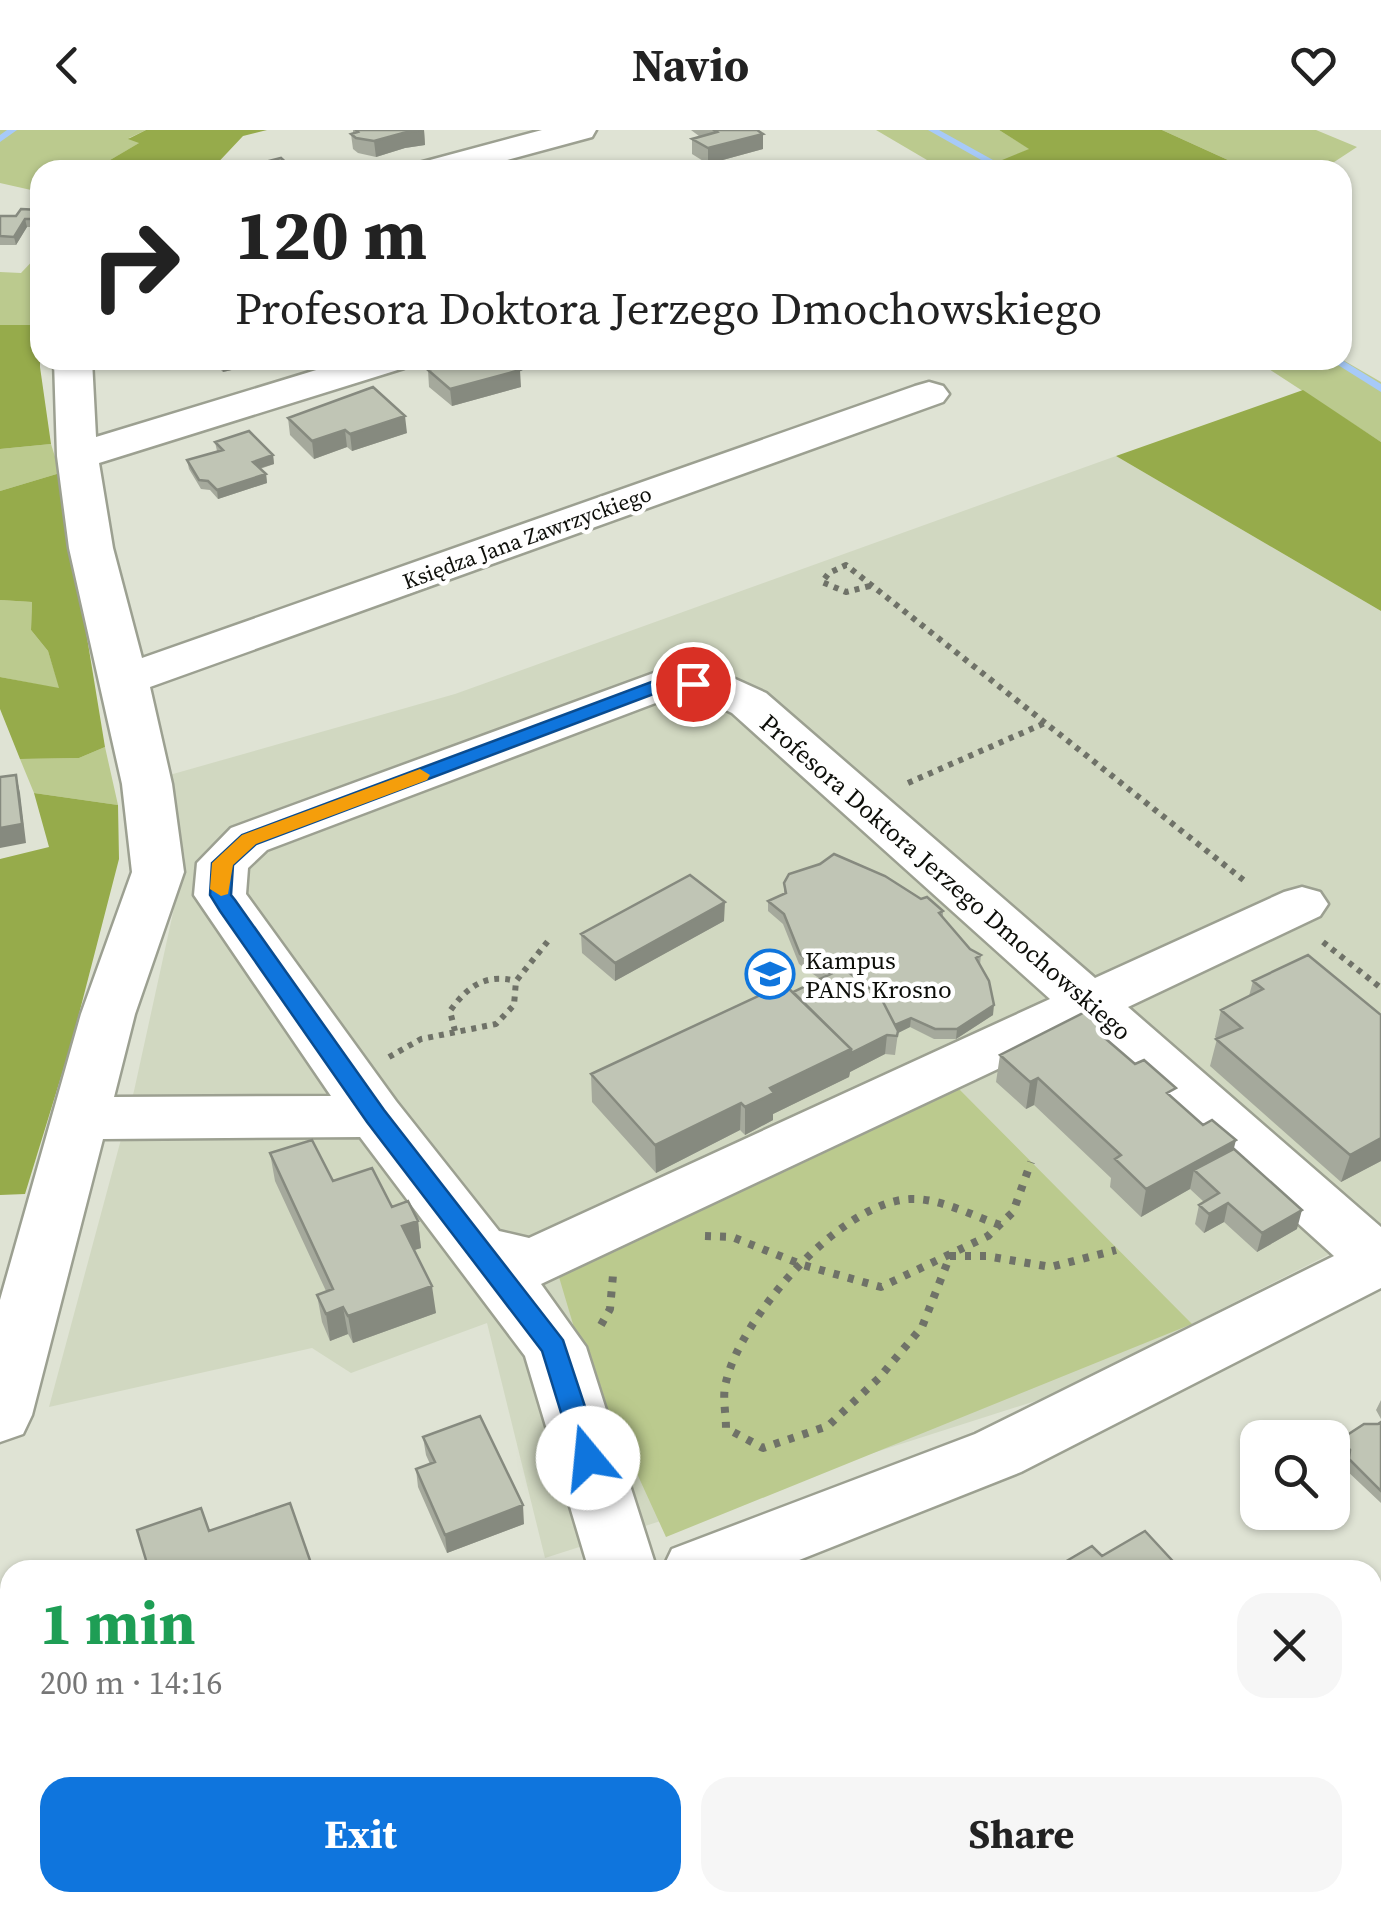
<!DOCTYPE html>
<meta charset="utf-8">
<style>
body{margin:0;font-family:"Source Serif 4",serif;background:#f6f6f6;color:#222;height:100vh;display:flex;flex-direction:column;font-size:38px;white-space:nowrap}
*{box-sizing:border-box;margin:0}
p{font-size:32px;color:#767676}
.icon{flex:none;width:55px;height:55px;fill:none;stroke:currentColor;stroke-width:2;stroke-linecap:round;stroke-linejoin:round}
.map{position:relative;flex:1;overflow:hidden}
.side{position:absolute;left:0px;top:1430px;width:1382px;height:352px;display:flex;flex-direction:column;background:#fff;border-radius:30px 30px 0 0;box-shadow:0 2px 8px #0004}
.side>*{flex:none}
.top-card{position:absolute;left:30px;top:30px;width:1322px;height:210px;border-radius:30px;box-shadow:0 2px 8px #0004;background:#fff;color:#222;overflow:hidden}
.controls{position:absolute;left:1240px;top:1290px;display:grid;gap:20px}
.controls a{display:grid;place-items:center;width:110px;height:110px;border-radius:20px;background:#fff;box-shadow:0 2px 8px #0004;font-size:50px}
.pin{position:absolute;display:grid;place-items:center;width:85px;height:85px;color:#fff;margin:-42px;border:5px solid #fff;border-radius:50%;box-shadow:0 2px 10px #0007}
.me{position:absolute;width:110px;margin:-55px;rotate:343deg;stroke-linejoin:round;filter:drop-shadow(0 0 8px #0008)}
.turn{display:flex;align-items:center;gap:35px;height:210px;padding:0 40px;font-size:45px}
.turn .icon{width:130px;height:130px;stroke-width:2.5}
.turn b{display:block;font-size:70px;line-height:85px}
.round{display:grid;place-items:center;flex:none;width:105px;height:105px;border-radius:30px;background:#f6f6f6}
.head{display:flex;align-items:center;justify-content:space-between;height:170px;padding:0 40px}
h1{font-size:60px;font-weight:700;line-height:75px;color:#1e9e55}
.button{display:flex;gap:20px;margin-top:auto;padding:20px 40px}
.button a{flex:1;height:115px;border-radius:30px;background:#0f75dd;color:#fff;font-size:40px;font-weight:700;line-height:115px;text-align:center}
.button a+a{background:#f6f6f6;color:#222}
header{display:flex;justify-content:space-between;align-items:center;height:130px;padding:0 40px;background:#fff;font-size:45px;font-weight:700}
.map>svg:first-child{display:block}
</style>
<header><svg class="icon" aria-label="back" viewBox="0 0 24 24"><path d="M15 5l-7 7 7 7"/></svg>Navio<svg class="icon" aria-label="heart" viewBox="0 0 24 24"><path d="M12 20l-8-8c-3-5 5-10 8-4 3-6 11-1 8 4z"/></svg></header>
<div class="map">
<svg width="1381" height="1781" viewBox="0 0 1381 1781">
<rect width="100%" height="100%" fill="#dfe3d4"/>
<path fill="#d1d8c1" d="M1116,326L1381,481V1098L1048,1267L545,1428L487,1193L351,1243L312,1218L49,1277L134,961L185,728L166,646L455,564Z"/>
<path fill="#bbca8e" d="M0,0H146L129,8L141,12L93,40H40V62L0,53Z
M876,0H999L1030,19L986,38L990,40H944Z
M1162,0H1316L1357,17L1322,40H1250Z
M40,123V195H0V142L21,143Z
M1255,230H1343L1381,252V312Z
M51,314L60,343L0,361V319Z
M0,470L32,472L31,500L48,521L60,559L0,547Z
M105,617L118,675L34,663L20,629L79,628Z
M956,956L1192,1194L666,1407L581,1221L559,1147Z"/>
<path fill="#96ab4b" d="M146,0H267L243,6L211,40H93L139,13L128,9Z
M999,0H1162L1250,40H990L985,37L1029,19Z
M0,195H40V237L51,314L0,319Z
M1303,260L1381,312V481L1116,326Z
M60,343L105,617L79,628L20,629L0,579V547L59,558L48,521L31,500L32,472L0,470V361Z
M34,663L118,675L119,729L72,911L25,1064L0,1065V729L49,717Z"/>
<g fill="none" stroke-linecap="round" stroke-linejoin="round">
<path fill="#a7caf8" fill-rule="evenodd" d="M7,0H17L0,12V5Z
M928,0H939L1011,40H999Z
M1330,230H1342L1381,254V262Z"/>
<g stroke="#9ca091" stroke-width="5">
<path id="minor" d="M542,0H596L592,7L470,40H414L419,33Z
M54,230H92L96,307L349,230H409L404,238L99,333L113,418L142,528L915,256L929,252L943,256L949,264L943,272L150,557L172,654L184,742L135,884L114,967L331,966L194,765L197,733L231,698L670,537L733,548L766,563L1095,848L1284,762L1302,757L1320,762L1328,774L1320,786L1128,877L1381,1097V1158L1021,1342L774,1440H662L672,1419L975,1304L1334,1126L1083,899L541,1154L586,1217L657,1440H589L525,1226L360,1007L103,1009L32,1285L23,1304L0,1312V1170L81,884L132,742L122,654L69,418L57,326ZM674,566L705,570L732,583L1050,869L529,1108L499,1101L396,971L246,764L248,738L267,720Z
M10,1638V1708L0,1712V1642Z"/>
</g>
<path stroke="#6f7268" stroke-width="4" stroke-dasharray="4 5" stroke-linecap="butt" d="M843,436H848"/>
<path stroke="#6f7268" stroke-width="6" stroke-dasharray="5 6" stroke-linecap="butt" d="M870,456L846,462L822,452L829,443L846,435L1246,752
M908,653L1045,593
M1323,812L1381,858
M455,901L450,881C467,857 485,843 516,851
M389,927L421,909L496,894L514,875L516,851L548,811"/>
<path stroke="#6f7268" stroke-width="8" stroke-dasharray="6 9" stroke-linecap="butt" d="M1000,1095C973,1086 940,1068 911,1069C841,1071 741,1187 726,1252C722,1266 726,1283 726,1298L763,1318L828,1296L879,1248L922,1197L950,1126H986L1051,1137L1116,1120
M705,1106L732,1107L803,1135L881,1157L988,1106L1013,1082L1031,1032
M601,1195L610,1179L613,1145"/>
<use href="#minor" fill="#fff" fill-rule="evenodd"/>
</g>
<path fill="#a5a99c" d="M353,0H424L425,15L405,18L376,27L358,23L353,19L351,4L353,3Z
M691,0H757L763,19L708,34L692,24V9L699,6Z
M39,80L35,97H27L16,115H0V86H16Z
M205,230H274L223,242L215,234L208,236Z
M580,230H624L593,240Z
M428,240L521,257L452,276L429,257Z
M288,288L407,303L352,321L347,317L314,329L290,305Z
M215,312L273,325L274,334L260,339L266,344L267,353L218,369L210,360L201,359L189,339L187,330L217,321Z
M784,753L921,769L943,781V788L970,819L981,825L980,835L993,885L956,909H934L910,897L898,903L895,925L885,924L850,942L849,947L773,984V990L745,1005L740,1000L656,1043L592,972L591,944L793,862L820,849L799,834L783,794L768,781V771L784,764Z
M724,791L615,851L582,823L581,804Z
M1308,825L1381,1031L1341,1052L1210,936L1217,909L1215,907L1221,880L1249,866L1253,851Z
M1108,899L1106,909L1203,995L1234,1019L1297,1099L1257,1122L1224,1092L1204,1103L1195,1094L1199,1075L1204,1072L1190,1059L1141,1087L1110,1057L1111,1048L1034,975L1026,979L996,952L1000,925Z
M270,1023L418,1091L421,1118L414,1120L436,1183L353,1213L348,1204L330,1211L322,1192L317,1165L326,1161L275,1051Z
M1381,1270V1289L1376,1280Z
M1381,1292V1373L1345,1339L1347,1330L1338,1319L1341,1309Z
M423,1307L524,1394L447,1423L418,1357L416,1339L430,1334L426,1325Z
M591,1772H706L688,1781H595Z"/>
<path fill="#868a7f" d="M424,0L425,15L405,18L376,27L374,11L403,3Z
M763,4V19L708,34V18Z
M39,80L40,90L35,97L34,89Z
M25,89L27,97L16,115L14,107Z
M221,230H274L223,242Z
M597,230H624L593,240V232Z
M520,240L521,257L452,276L450,259Z
M405,286L407,303L352,321L350,304Z
M345,300L347,317L314,329L312,311Z
M273,325L274,334L254,340L253,332Z
M266,344L267,353L218,369L217,360Z
M16,645L20,663L26,713L0,718V698Z
M725,772L724,791L615,851V833Z
M994,875L993,885L956,909L957,899Z
M911,888L910,897L898,903L895,925L898,903L892,897Z
M887,905L885,924L850,942L849,947L773,984V990L745,1005V977L770,958L851,919Z
M1038,948L1034,975L1026,979L1030,952Z
M741,973L740,1000L656,1043L655,1015Z
M1381,1008V1031L1341,1052L1350,1025Z
M1236,1010L1229,1038L1194,1040L1190,1059L1141,1087L1146,1059Z
M1228,1073L1224,1092L1204,1103L1209,1084Z
M1302,1080L1297,1099L1257,1122L1262,1103Z
M418,1091L421,1118L405,1123L402,1096Z
M432,1156L436,1183L353,1213L348,1186Z
M343,1177L348,1204L330,1211L326,1184Z
M523,1375L524,1394L447,1423L445,1405Z
M669,1772H706L688,1781H650Z"/>
<path fill="#c0c5b5" stroke="#868a7f" stroke-width="2.5" d="M356,0H422L403,3L374,11L356,8L351,4L358,2Z
M714,0H757L763,4L708,18L692,9L717,2Z
M281,28L294,40H234Z
M799,33L810,40H774Z
M21,79L39,80L34,89H25L14,107L0,106V86H16Z
M460,230H508L520,240L450,259L428,240Z
M373,257L405,286L350,304L345,300L312,311L288,288Z
M249,301L273,325L253,332L266,344L217,360L208,351L199,350L187,330L223,320L215,312Z
M16,645L22,694L0,698V647Z
M834,724L885,746L921,769L927,767L943,781L939,783L970,819L981,825L976,828L989,851L994,875L957,899H935L911,888L895,895L880,866L843,838L830,844L817,838L800,824L784,784L768,771L786,763L784,753L789,744L820,734Z
M690,745L725,772L615,833L581,804Z
M1308,825L1381,885V1008L1350,1025L1216,909L1242,898L1221,880L1263,859L1253,851Z
M843,838L880,866L898,901L897,906L887,905L851,923V919L793,862Z
M784,854L851,919L770,958L774,963L745,977L741,973L655,1015L591,944Z
M1087,881L1108,899L1099,903L1135,934L1144,930L1176,958L1167,963L1203,995L1212,990L1236,1010L1146,1059L1115,1029L1121,1025L1038,948L1030,952L1000,925Z
M312,1010L333,1051L372,1038L392,1077L408,1071L418,1091L402,1096L432,1156L348,1186L343,1177L326,1184L317,1165L333,1159L270,1023Z
M1234,1019L1302,1080L1262,1103L1228,1073L1209,1084L1199,1075L1219,1063L1194,1040Z
M480,1286L523,1375L445,1405L416,1339L435,1332L423,1307Z
M1381,1292V1361L1349,1329L1350,1320L1341,1309L1364,1294H1378Z
M290,1373L312,1436L302,1440H149L137,1400L201,1378L209,1401Z
M1145,1401L1181,1440L1053,1439L1092,1416L1102,1426Z
M272,1772H406L409,1781H274Z
M597,1772H669L650,1781H601Z
M880,1772H970L975,1781H862Z"/>
<path fill="#0f75dd" stroke="#0a4c90" stroke-width="2.5" d="M670,545L700,550L702,554L693,560L672,557L256,714L233,735L231,765L235,770L384,980L563,1210L602,1328L598,1337L588,1340L579,1337L575,1328L542,1221L367,992L220,781L210,765L212,733L242,705Z"/>
<path fill="#f59e0b" d="M420,639L430,645L427,650L256,714L233,735L228,764L221,766L210,759L212,733L242,705Z"/>
<defs>
<g id="university-ring" transform="scale(2.5)"><circle r="9.5" fill="#fff" stroke="#0f75dd" stroke-width="1.5"/><path d="M0-5L7-2L0 1L-7-2ZM-4 1L0 2.5L4 1V4Q0 6-4 4Z" fill="#0f75dd"/></g>
</defs>
<g fill-rule="evenodd">
<use href="#university-ring" x="770" y="844"/>
</g>
<g text-anchor="middle" stroke-width="9" stroke-linejoin="round" paint-order="stroke">
<g font-size="22" fill="#0d0e09" stroke="#fff">
<text transform="translate(527 407) rotate(-20)" y="8">Księdza Jana Zawrzyckiego</text>
</g>
<g font-size="25" fill="#0d0e09" stroke="#fff">
<text transform="translate(946 747) rotate(41)" y="9">Profesora Doktora Jerzego Dmochowskiego</text>
</g>
<g font-size="25" fill="#0d0e09" stroke="#fff" text-anchor="start">
<text x="805" y="839">Kampus<tspan x="805" dy="29">PANS Krosno</tspan></text>
</g>
</g>
</svg>
<div class="controls">
<a><svg class="icon" aria-label="search" viewBox="0 0 24 24"><circle cx="10" cy="10" r="6"/><path d="M15 15l6 6"/></svg></a>
</div>
<div class="pin" style="left:693px;top:554px;background:#d93025"><svg class="icon" aria-label="arrive" viewBox="0 0 24 24"><path d="M6 21V4h12l-3 4 3 4H6"/></svg></div>
<svg class="me" style="left:588px;top:1328px" viewBox="-20 -20 40 40"><circle r="19" fill="#fff"/><path d="M0-13L10 11 0 6-10 11z" fill="#0f75dd"/></svg>
<div class="top-card">
<div class="turn"><svg class="icon" aria-label="right" viewBox="0 0 24 24"><path d="M7 20v-9h11M14 6l5 5-5 5"/></svg><div><b>120 m</b>Profesora Doktora Jerzego Dmochowskiego</div></div>
</div>
<section class="side">
<div class="head"><div><h1>1 min</h1><p>200 m · 14:16</p></div><a class="round"><svg class="icon" aria-label="close" viewBox="0 0 24 24"><path d="M6 6l12 12M18 6L6 18"/></svg></a></div>
<div class="button"><a>Exit</a><a>Share</a></div>
</section>
</div>
